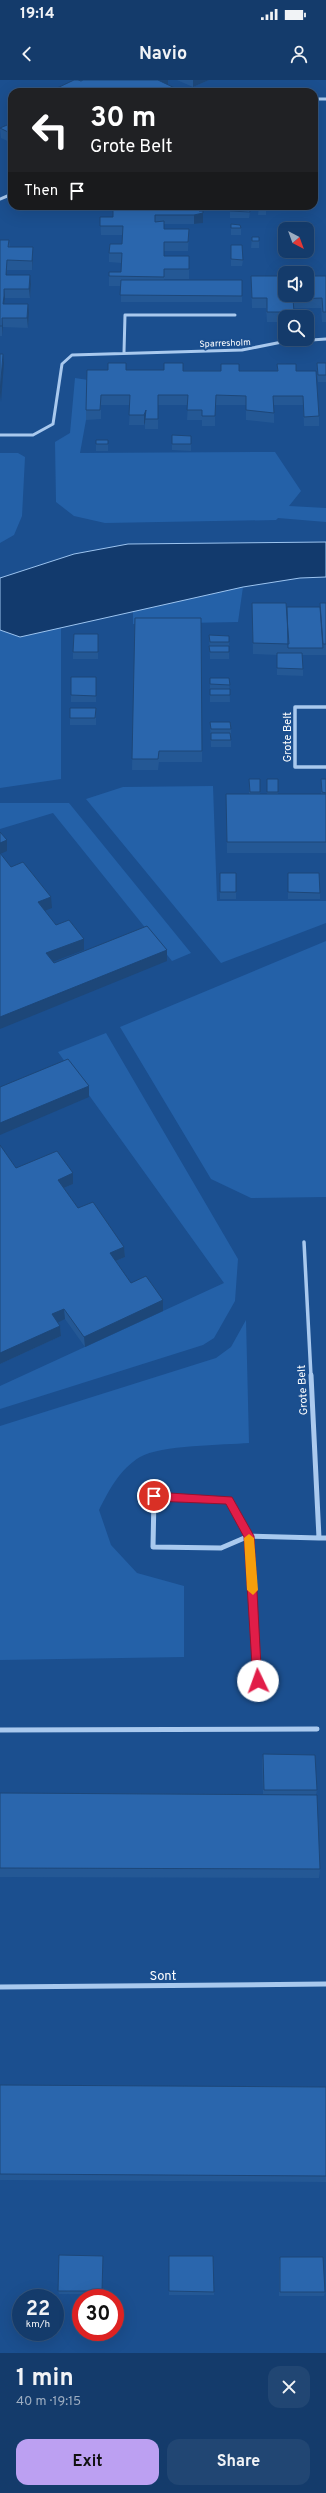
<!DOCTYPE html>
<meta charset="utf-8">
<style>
body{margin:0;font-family:Overpass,sans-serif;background:#214673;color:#f1f3f6;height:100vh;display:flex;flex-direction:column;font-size:15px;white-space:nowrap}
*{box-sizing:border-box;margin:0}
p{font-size:13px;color:#9dadc1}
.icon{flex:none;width:22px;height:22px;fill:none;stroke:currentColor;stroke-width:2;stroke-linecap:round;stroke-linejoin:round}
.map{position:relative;height:2273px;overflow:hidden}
.sheet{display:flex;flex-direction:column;background:#143b6b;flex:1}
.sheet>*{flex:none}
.top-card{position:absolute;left:8px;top:8px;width:310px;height:122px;border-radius:12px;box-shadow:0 4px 16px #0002,0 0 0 1px #33557e;background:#202124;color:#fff;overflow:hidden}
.needle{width:26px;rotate:139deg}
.fabs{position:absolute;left:278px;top:142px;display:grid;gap:8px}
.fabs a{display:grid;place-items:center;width:36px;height:36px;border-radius:8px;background:#143b6b;box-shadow:0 4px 16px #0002,0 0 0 1px #33557e;font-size:20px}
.speed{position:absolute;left:12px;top:2209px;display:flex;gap:8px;font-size:20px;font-weight:700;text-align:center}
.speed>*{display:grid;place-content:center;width:52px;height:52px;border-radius:50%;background:#143b6b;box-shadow:0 4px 16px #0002,0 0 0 1px #33557e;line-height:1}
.speed small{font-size:10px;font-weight:400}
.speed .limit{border:6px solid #d22;background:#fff;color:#111}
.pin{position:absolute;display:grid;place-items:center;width:34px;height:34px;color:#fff;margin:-17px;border:2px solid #fff;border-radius:50%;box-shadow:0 1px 4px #0007}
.me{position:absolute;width:44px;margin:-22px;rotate:357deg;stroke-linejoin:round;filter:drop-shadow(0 0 3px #0008)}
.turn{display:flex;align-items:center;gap:14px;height:84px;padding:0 16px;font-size:18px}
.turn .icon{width:52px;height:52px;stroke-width:2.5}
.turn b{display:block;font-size:28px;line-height:34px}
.then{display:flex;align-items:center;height:38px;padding:0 16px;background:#0003;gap:8px;font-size:15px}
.round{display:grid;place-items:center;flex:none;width:42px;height:42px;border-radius:12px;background:#214673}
.headline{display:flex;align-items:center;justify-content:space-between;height:68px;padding:0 16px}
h1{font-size:24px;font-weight:700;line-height:30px}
.action{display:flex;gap:8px;margin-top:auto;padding:8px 16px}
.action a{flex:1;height:46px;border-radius:12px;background:#bca0f2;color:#111;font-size:16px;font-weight:700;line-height:46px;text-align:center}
.action a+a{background:#214673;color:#f1f3f6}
.status{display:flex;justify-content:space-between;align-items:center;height:28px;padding:0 20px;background:#143b6b;direction:ltr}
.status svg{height:11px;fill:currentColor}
header{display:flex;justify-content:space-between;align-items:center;height:52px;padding:0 16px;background:#143b6b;font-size:18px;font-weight:700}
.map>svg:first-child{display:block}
</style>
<div class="status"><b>19:14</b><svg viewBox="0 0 49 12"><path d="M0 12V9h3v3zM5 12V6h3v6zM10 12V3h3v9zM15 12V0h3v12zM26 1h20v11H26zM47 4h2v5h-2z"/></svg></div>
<header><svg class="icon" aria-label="back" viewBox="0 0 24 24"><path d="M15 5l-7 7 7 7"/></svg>Navio<svg class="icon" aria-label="person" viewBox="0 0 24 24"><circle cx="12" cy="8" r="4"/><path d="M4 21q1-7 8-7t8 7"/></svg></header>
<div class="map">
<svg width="326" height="2273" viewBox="0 0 326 2273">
<rect width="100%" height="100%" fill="#1b4f8f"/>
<path fill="#2461a8" d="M75,298L88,300L86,340L80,373L275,372L301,411L289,426L326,428V442L278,438L276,440L105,443L74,436L56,422L55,362L70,353Z
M0,373H18L25,377L22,436L14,455L0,463Z
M243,507L238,542L133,544V531Z
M61,547V699L0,708V550L20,557Z
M213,706L217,821H326V843L221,883L86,719L123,707Z
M0,723H69L191,873L172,881L53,733L0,749Z
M326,861V1117L251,1118L211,1099L120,947Z
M106,953L238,1179L235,1221L214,1258L203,1265L0,1329V1306L224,1203L58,972Z
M246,1240L249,1363C224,1365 160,1365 140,1377C120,1389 109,1410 99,1430L111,1465L137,1493L184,1506V1577L0,1580V1346L216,1278L231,1267Z"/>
<path fill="#123a6d" stroke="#9cc4f0" d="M326,462V497L300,498L243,507L20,557L0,550V498L74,474L128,464Z"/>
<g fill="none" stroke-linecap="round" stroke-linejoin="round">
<path stroke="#a9c9ee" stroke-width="3" d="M314,19H326
M0,119L12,114
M124,272L125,235H235
M0,355H33L53,344L62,284L72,275L242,270L282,262L326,259"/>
<path stroke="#a9c9ee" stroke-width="3.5" d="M326,627H295V687H326
M304,1162L311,1296"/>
<path stroke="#a9c9ee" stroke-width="5" d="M311,1295L319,1458H326
M154,1417L229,1420L249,1456L221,1468L153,1467Z
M258,1601L249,1456L319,1458
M0,1650L317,1649
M0,1907L326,1904"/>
</g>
<path fill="#245895" d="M99,0L168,5L181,11V12H55V9L81,1Z
M177,0H209L193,7Z
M12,43V63L1,58L0,48Z
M102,126H179V128L199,131L203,143L194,144H164V149H189L188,171H164V176L189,189V199H164V200L242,216V222H121V206H109V196L121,192V183L109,182V173L122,164V155H101L100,137H113V129H102Z
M230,126L250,132L249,138H230Z
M259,126H266V135H258Z
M231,144L241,148V155H231Z
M252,157H259V168H251Z
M0,160H9L10,167L33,177L32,190H7V195L31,204L30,218H5L4,224L29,233L28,248L3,247L2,256H0Z
M231,165L243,180L242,186H231Z
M251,196H326V242H322L321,228H294V237H285V242H267L266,228H252Z
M317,283H326V302H318L317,290Z
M277,284L296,291L319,336V346H304L303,325H274V343L246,340V325H215V346H202V340H187L188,325H158V349H145V343L144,345H129L130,325H101V339L86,340V330L126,290L277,291Z
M172,355L191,356V371L172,370Z
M108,360V371H96V364Z
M252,523L287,527H320V523H326V575H302L303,589V596L277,595V575L253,574L252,534Z
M135,538L202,671V682H159L158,690H132Z
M209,555L229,556V579H210Z
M98,561V579H73V572Z
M96,597V622H71V615Z
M210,598H229L230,622H210Z
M96,635V645H70V638Z
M210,642L231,649V667H211Z
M249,699H260V714H267V699H278V714H321V699H326V773H227L226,725V714H249Z
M220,793L236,812V819H220Z
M288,793L320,813V819H288Z
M0,1065L16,1088L73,1093V1104L64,1108L78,1128L124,1167L125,1177L116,1181L131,1203L163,1231L85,1267L65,1239L58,1242L60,1246L61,1256L0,1284Z
M263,1674L317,1710L316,1715L320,1789L319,1798L0,1797V1713L263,1714L262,1680Z
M0,2005L326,2007V2102L0,2100Z
M169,2176L214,2212V2215H169Z
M280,2177L325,2212L324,2216H279V2181Z
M103,2180L102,2214H59L58,2211Z"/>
<path fill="#1d4779" d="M158,0H168V5L158,9Z
M193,0H209L193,7Z
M203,133V143L194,144V135Z
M33,167V177L32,190V181Z
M7,180V204L6,195Z
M30,195L31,204L30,218L29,209Z
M4,209L5,218L4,226L3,224Z
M28,224L29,233L28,248L27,238Z
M2,238L3,247L2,256Z
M3,274L4,283L1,322L0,313Z
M146,330L145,343L144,345V335Z
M7,760V771L0,774V763Z
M51,817L52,828L39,833L38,822Z
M84,859V870L47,884L46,873Z
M167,870V881L0,949V937Z
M89,1006V1017L0,1055V1043Z
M73,1093V1104L59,1110L58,1100Z
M124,1167L125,1177L111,1183L110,1173Z
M163,1220V1231L85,1267L84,1257Z
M64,1229L65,1239L53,1245L52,1234Z
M60,1246L61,1256L0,1284V1273Z"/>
<path fill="#2a66ad" stroke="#1d4779" d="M74,0H78L81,1L83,0H158L181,11L180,12H142L137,10L132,12H120L118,11L116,12H57L59,11L55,9Z
M12,43V54L0,48Z
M113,126H179V128H199V131H203V133L194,135H155V142L164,141V149H189L188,162H164V176H189V189H164V197L109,196V192H121L122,173H109L110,164H122L123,146H100V137H113Z
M230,126H249L250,132L230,131Z
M259,126H266V128H259Z
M231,144L240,145L241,148H231Z
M252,157H259V161H252Z
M0,160H9L8,167H33L32,181L7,180L6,195H30L29,209H4V216L3,224H28L27,238H2V246H0Z
M231,165H242L243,180L231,179Z
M251,196H285V215H307V196H326V232H323L322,218L293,219L294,232H267V218H252Z
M121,200H242V216L120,215Z
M0,274H3L0,313Z
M108,283H126V290H164V283H183V291H221V284H239V291H278L277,284H296V291H316L319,336L304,337L303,316H273L274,333L246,330V316L216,315L215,336H202V330H187L188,315H158V339H145L146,330L144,335H129L130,315H101L100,330H86L87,290H108Z
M317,283H326V295H318Z
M172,355L191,356V364H172Z
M96,360H108V364H96Z
M252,523H286L289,564L253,563Z
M320,523H326V564H323Z
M287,527H320L323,568H288Z
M135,538H201L202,671H159L158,679H132Z
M74,554H98V572H73Z
M209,555L229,556V562H210Z
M209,566H229V572H210Z
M277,573H302L303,589L277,588Z
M71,597H96V616L71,615Z
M210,598H229L230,605L210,604Z
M210,609H230V615H210Z
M70,628H96L95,638H70Z
M210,642H230L231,649H211Z
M211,653H230L231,660H211Z
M249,699H260V712H250Z
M267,699H278V712H267Z
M321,699H326V713L322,712Z
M226,714H326V762H227Z
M0,752L7,760L0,763Z
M0,773L11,787L23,782L51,817L38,822L56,845L69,840L84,859L46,873L54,883L147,846L167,870L0,937Z
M220,793H236V812H220Z
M288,793H319L320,813L288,812Z
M68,979L89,1006L0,1043V1007Z
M0,1065L16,1088L57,1071L73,1093L58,1100L78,1128L93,1122L124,1167L110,1173L131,1203L146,1196L163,1220L84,1257L64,1229L52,1234L60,1246L0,1273Z
M263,1674L315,1675L317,1710H264Z
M0,1713L317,1715L320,1789L0,1788Z
M0,2005L326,2007V2096L0,2094Z
M59,2175L103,2176L102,2211H58Z
M169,2176H213L214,2212L169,2211Z
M280,2177H323L325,2212H280Z"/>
<path fill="#e11d48" stroke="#92132f" d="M154,1412L232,1417L254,1456L262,1605H254L253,1601L244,1457L226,1424L154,1421L149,1416Z"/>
<path fill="#f59e0b" d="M249,1454L254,1458L258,1510L253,1515L247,1510L244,1458Z"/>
<g text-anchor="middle" stroke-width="4" stroke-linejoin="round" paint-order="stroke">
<g font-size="9" fill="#fff" stroke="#1b4f8f">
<text transform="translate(225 263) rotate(-2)" y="3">Sparresholm</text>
</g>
<g font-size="11" fill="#fff" stroke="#1b4f8f">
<text transform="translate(287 657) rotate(-90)" y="4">Grote Belt</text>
<text transform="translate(302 1310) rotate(-93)" y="4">Grote Belt</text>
</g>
<g font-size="13" fill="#fff" stroke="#1b4f8f">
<text x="163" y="1900">Sont</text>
</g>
</g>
</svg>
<div class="fabs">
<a><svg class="needle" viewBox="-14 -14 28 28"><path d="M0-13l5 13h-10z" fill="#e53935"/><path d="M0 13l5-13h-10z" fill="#9dadc1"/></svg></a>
<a><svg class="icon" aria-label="sound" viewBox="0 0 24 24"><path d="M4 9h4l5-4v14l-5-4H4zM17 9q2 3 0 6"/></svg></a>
<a><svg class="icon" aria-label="search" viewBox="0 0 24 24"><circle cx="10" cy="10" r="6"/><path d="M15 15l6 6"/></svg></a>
</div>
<div class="speed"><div>22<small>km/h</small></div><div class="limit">30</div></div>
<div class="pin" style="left:154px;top:1416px;background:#d93025"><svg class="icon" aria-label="arrive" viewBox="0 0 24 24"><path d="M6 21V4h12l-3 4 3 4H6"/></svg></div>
<svg class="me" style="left:258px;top:1601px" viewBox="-20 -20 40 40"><circle r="19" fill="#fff"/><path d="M0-13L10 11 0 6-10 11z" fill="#e11d48"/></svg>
<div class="top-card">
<div class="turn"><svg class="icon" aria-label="left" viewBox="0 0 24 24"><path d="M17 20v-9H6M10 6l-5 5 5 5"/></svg><div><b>30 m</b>Grote Belt</div></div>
<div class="then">Then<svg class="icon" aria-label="arrive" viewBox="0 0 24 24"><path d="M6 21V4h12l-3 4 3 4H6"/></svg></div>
</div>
</div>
<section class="sheet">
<div class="headline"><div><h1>1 min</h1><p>40 m · 19:15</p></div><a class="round"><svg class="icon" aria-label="close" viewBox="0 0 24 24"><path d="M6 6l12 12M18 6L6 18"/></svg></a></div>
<div class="action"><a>Exit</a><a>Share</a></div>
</section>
